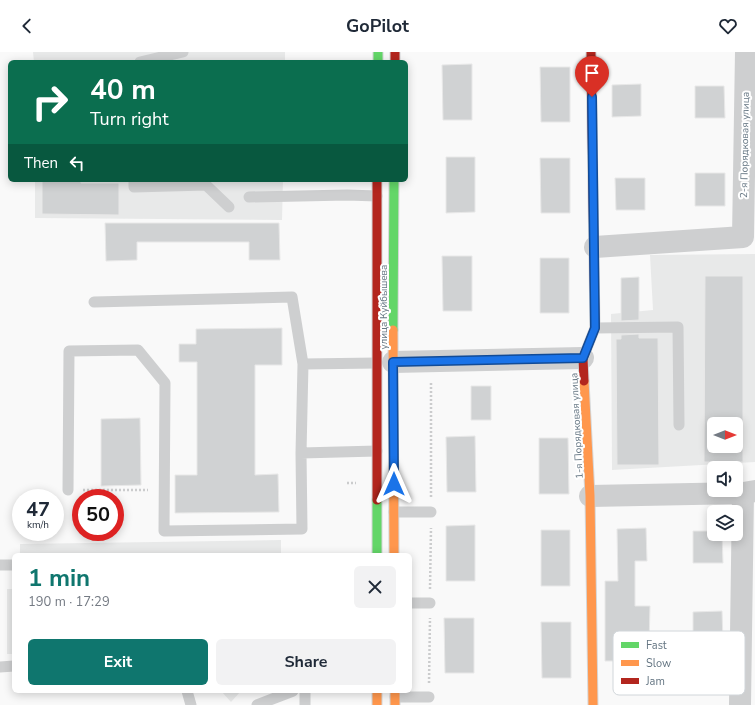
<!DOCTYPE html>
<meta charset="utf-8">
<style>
body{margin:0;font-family:"Nunito Sans",sans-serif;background:#f2f2f3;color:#1f2937;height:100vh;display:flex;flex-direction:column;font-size:15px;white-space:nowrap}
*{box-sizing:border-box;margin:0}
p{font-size:13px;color:#747a83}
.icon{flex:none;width:22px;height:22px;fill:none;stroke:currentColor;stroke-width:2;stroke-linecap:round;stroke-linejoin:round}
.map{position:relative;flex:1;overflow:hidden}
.drawer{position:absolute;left:12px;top:501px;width:400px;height:140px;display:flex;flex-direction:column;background:#fff;border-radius:6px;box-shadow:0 2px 10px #0003}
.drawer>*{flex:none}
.banner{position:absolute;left:8px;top:8px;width:400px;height:122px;border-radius:6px;box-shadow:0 2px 10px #0003;background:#0b6e4f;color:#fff;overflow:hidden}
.needle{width:26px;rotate:90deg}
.tools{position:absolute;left:707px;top:365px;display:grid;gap:8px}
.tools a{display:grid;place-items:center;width:36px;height:36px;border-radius:6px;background:#fff;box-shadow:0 2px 10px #0003;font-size:20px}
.speed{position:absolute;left:12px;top:437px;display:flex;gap:8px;font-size:20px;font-weight:700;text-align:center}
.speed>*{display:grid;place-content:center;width:52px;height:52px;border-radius:50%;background:#fff;box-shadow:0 2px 10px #0003;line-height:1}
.speed small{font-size:10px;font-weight:400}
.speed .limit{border:6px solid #d22;background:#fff;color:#111}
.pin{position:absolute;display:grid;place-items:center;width:34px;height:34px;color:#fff;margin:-41px -17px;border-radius:50% 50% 50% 0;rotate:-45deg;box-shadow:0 0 4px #0007}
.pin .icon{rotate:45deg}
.me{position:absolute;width:44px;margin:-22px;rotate:0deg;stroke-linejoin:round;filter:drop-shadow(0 0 3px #0008)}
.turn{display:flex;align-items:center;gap:14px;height:84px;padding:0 16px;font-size:18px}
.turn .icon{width:52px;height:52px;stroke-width:2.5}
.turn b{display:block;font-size:28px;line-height:34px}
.then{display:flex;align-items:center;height:38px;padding:0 16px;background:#0003;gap:8px;font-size:15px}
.round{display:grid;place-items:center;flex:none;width:42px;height:42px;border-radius:6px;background:#f2f2f3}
.headline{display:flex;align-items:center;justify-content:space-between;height:68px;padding:0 16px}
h1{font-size:24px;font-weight:700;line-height:30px;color:#0f766e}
.button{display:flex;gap:8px;margin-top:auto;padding:8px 16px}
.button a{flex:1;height:46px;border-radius:6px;background:#0f766e;color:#fff;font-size:16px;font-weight:700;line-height:46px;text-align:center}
.button a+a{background:#f2f2f3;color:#1f2937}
header{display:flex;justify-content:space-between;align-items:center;height:52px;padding:0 16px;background:#fff;font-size:18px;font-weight:700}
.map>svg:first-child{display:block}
</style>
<header><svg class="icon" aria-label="back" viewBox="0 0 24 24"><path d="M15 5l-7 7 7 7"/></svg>GoPilot<svg class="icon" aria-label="heart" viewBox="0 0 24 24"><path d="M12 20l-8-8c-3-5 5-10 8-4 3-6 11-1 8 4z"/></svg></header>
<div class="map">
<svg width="755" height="653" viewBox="0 0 755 653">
<rect width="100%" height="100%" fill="#f9f9f9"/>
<path fill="#e8e9e9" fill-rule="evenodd" d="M33,0H285V10H34Z
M35,128H283L282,168L35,166Z
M755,202V410L612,418L611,262L653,258L650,203ZM714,372H736V394H714Z
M281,488V503H20V492Z
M7,537H14V602H7Z
M221,639H241L231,650Z"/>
<path fill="#d0d2d3" stroke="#e8e8e8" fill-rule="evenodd" d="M472,12V68H443L442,13Z
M540,15H570V70H541Z
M641,32V64L612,65V33Z
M695,34H724L725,66H695Z
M446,105H475V160L446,161Z
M540,106H570V161H541Z
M695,121H725V154H695Z
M615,126H645V158H616Z
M42,128H81V131H119V163L42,162Z
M105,171H279L280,208H249V190H137V208L106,209Z
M442,204H472V259H443Z
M540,206H569V261H540Z
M705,224H743V410H704ZM714,372H736V394H714Z
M639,225V268L621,269V226Z
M282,276V313H255V423L278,422L279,460L175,461V423H197V310H179V292H196V277Z
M639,282V286H658L659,413H617L616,287H621V283Z
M471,334H491V368H471Z
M140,366L141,433L101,434V367Z
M475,384L476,440H447L446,385Z
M539,386H568L569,442H539Z
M475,473V529H446V474Z
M646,476L647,509H635V554H650L649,593L632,592V609H605V529H618L617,477Z
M541,478H570V534H541Z
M693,479H714V482H722L723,511H693Z
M722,559L723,591L693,592V560Z
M444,566H474V621H445Z
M541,570H571V626H542Z"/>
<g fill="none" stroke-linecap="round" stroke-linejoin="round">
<g stroke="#d5d6d7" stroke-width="11">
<path id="fast" d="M378,0V10
M393,278L394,128
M377,448V503"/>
</g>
<g stroke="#d5d6d7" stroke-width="11">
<path id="slow" d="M393,278L394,503
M584,329L590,444L593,653
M377,639V653
M395,639V653"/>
</g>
<g stroke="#d5d6d7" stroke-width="11">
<path id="jam" d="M395,0V10
M377,128V448
M584,329L583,306L595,276L591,0"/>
</g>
<path stroke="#cbcccd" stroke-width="2.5" stroke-dasharray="2 2" stroke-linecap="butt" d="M347,431H356
M83,438H148
M431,445V330
M430,537L431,476
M429,631L430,566"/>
<path stroke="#cecfd0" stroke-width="11" d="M140,10L183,0
M134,128V135L206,133L229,155
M249,145L347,143L377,144
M595,276L678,275L679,373
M303,312L377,311
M301,401L377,399
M68,438L69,299L138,298L165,331L164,479L302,477L301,401L303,312L292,245L94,250
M394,460H431
M0,513H14
M410,551H430
M0,615L14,614
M187,639L191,653
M305,639V653
M395,645H429
M257,653L293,639"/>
<path stroke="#cecfd0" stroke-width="22" d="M595,195L743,185L746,0
M393,310L583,306
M590,444L743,441L755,439
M740,653L743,441"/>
<use href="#fast" stroke="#63d668" stroke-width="9"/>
<use href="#slow" stroke="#ff974d" stroke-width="9"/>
<use href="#jam" stroke="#b3261e" stroke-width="9"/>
</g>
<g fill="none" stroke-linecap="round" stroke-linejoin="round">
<g stroke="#114b97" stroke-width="10">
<path id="route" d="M394,432L393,310L583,306L595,276L592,45"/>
</g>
<use href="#route" stroke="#1a73e8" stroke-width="7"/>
</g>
<g text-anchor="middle" stroke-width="4" stroke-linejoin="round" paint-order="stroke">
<g font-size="10" fill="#657683" stroke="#fff">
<text transform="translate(744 93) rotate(-89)" y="4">2-я Порядковая улица</text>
<text transform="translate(383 255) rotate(-90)" y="4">улица Куйбышева</text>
<text transform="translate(576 374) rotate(-93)" y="4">1-я Порядковая улица</text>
</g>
</g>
<rect x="613" y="579" width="132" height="64" rx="6" fill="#fff" stroke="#d1d6da" stroke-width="1"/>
<rect x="621" y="590" width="18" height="6" fill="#63d668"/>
<rect x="621" y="608" width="18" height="6" fill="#ff974d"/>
<rect x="621" y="626" width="18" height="6" fill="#b3261e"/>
<g font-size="11" fill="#657683">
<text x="646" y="597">Fast</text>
<text x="646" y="615">Slow</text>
<text x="646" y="633">Jam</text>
</g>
</svg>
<div class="tools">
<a><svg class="needle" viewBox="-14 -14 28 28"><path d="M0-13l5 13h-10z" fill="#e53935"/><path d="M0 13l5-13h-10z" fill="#747a83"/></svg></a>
<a><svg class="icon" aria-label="sound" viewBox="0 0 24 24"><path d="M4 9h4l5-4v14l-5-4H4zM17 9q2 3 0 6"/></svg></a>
<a><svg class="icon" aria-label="layers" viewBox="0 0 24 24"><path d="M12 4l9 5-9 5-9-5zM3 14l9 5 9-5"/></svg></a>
</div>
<div class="speed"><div>47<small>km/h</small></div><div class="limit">50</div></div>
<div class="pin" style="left:592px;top:45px;background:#d93025"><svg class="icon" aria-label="arrive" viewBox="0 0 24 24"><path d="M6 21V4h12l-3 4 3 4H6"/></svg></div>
<svg class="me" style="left:394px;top:432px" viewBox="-20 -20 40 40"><path d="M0-17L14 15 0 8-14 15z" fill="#1a73e8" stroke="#fff" stroke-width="4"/></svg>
<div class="banner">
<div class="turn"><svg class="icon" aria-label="right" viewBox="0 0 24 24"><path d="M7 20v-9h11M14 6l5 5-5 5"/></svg><div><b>40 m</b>Turn right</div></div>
<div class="then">Then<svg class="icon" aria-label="left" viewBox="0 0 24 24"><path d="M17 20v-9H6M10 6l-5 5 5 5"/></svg></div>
</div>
<section class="drawer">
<div class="headline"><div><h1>1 min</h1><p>190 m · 17:29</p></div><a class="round"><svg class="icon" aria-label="close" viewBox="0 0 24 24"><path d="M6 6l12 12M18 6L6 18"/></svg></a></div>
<div class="button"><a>Exit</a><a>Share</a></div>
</section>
</div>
